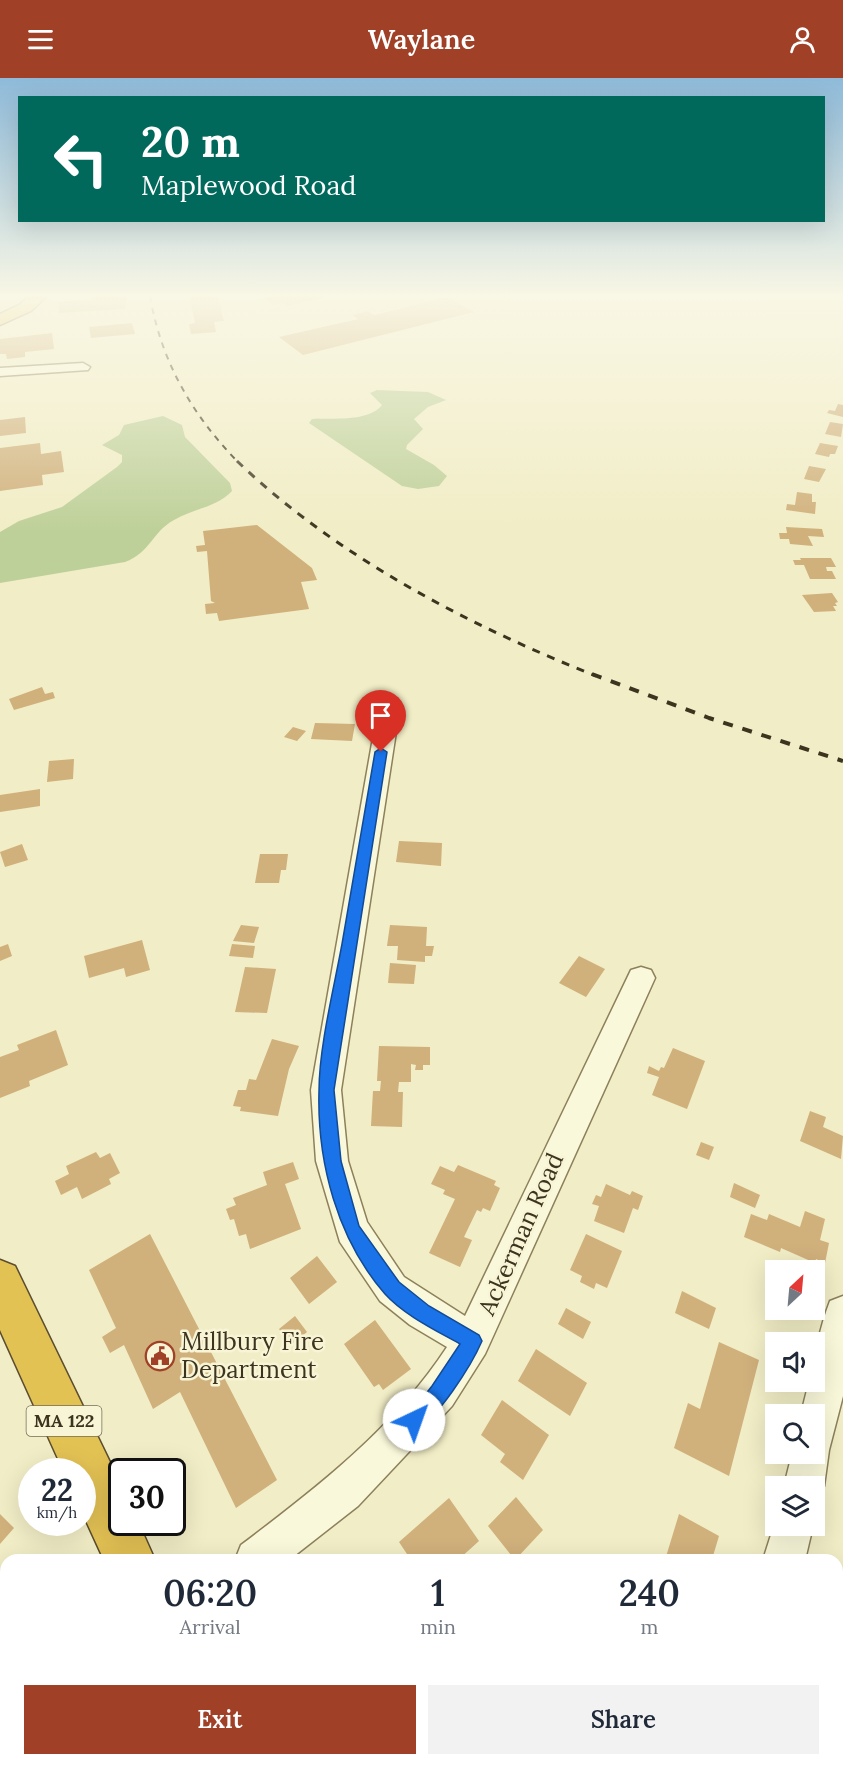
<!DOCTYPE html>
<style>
body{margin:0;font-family:Lora,serif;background:#f2f2f3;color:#1f2937;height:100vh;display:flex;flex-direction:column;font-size:22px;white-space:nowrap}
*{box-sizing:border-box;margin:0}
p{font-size:20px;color:#747a83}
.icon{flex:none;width:33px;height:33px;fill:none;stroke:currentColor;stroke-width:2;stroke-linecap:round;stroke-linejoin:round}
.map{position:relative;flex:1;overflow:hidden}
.sheet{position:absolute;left:0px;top:1476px;width:843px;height:212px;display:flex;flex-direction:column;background:#fff;border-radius:18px 18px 0 0;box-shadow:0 6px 24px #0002}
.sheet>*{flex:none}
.hud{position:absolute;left:18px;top:18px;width:807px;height:126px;border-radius:0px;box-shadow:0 6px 24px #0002;background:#00695c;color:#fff;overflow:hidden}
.needle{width:39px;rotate:26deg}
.tools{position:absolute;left:765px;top:1182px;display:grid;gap:12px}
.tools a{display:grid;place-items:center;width:60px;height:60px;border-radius:0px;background:#fff;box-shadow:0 6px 24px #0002;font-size:30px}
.speed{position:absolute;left:18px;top:1380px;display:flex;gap:12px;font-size:30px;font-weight:700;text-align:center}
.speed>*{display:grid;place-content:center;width:78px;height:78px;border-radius:50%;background:#fff;box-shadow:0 6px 24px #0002;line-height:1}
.speed small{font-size:15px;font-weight:400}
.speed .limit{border:3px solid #111;border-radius:9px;background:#fff;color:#111}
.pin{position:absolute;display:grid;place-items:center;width:51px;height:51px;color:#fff;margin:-62px -26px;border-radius:50% 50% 50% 0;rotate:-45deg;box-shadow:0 0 6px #0007}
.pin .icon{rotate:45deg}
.me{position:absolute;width:66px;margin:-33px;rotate:42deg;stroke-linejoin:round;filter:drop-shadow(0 0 4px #0008)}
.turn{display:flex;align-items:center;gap:21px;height:126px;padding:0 24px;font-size:27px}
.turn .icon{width:78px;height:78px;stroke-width:2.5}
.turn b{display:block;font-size:42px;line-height:51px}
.eta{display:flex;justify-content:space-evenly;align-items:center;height:102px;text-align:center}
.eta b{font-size:36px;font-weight:600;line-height:42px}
.action{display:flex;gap:12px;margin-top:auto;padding:12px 24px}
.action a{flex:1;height:69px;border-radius:0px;background:#9f4027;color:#fff;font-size:24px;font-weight:600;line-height:69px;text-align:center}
.action a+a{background:#f2f2f3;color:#1f2937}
header{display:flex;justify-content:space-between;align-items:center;height:78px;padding:0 24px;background:#9f4027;color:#fff;font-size:27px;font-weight:600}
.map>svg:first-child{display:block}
</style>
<header><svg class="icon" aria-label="menu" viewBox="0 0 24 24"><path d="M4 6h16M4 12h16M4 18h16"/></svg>Waylane<svg class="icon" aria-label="person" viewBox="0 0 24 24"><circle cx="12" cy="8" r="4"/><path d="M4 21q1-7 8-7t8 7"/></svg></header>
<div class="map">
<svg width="843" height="1687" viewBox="0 0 843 1687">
<rect width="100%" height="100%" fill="#f1edc6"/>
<path fill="#bed099" d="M377,312L428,314L446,322L428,329L414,341L423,351L407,367L406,371L434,387L447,398L439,408L418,411L402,408L309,345L312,341C332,340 369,344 382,327L370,315Z
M163,338L182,347L185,359L230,405L232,413C216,430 194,430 174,442C152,454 150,475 125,484L0,505V454L19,443L62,429L117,389L122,384V377L102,367L119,357L124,347Z"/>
<path fill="#d0b07b" d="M93,218H126L125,231L59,235V224L92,222Z
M189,218H218L224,243L214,244L216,254L191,256L189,246L195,245Z
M260,218H326V219L287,228L282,225L274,227Z
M447,219L474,234L303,277L279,259L358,241L352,237L368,233L374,237Z
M132,245L135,256L91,260L89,249Z
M52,255L54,271L25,274V279L7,281L6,276H0V261Z
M838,326L843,327V339L827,335L829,332L835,333Z
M25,339L26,355L0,358V342Z
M830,344L843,346L841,359L825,356Z
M40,365L41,376L61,373L64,394L42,397L43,407L0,413V370Z
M820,365L838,368L835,376H830L829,379L815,376Z
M809,388L826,391L819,404L804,401Z
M797,414L812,416V424H816L815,436L786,432L787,426L795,427Z
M257,447L312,490L317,502L301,504L309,531L219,543L217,535L206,536L205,526L215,525L211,523L207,473L197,474L196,468L205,467L203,453Z
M786,449L822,451L824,459L808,458L813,468L790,466L789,461H780L779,455H787Z
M800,480H831L836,489H826L827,493H832L836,501H810L804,487H795L793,482H801Z
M832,515L838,524L835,525L837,528H833L836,533L814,534L802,517Z
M42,609L45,616L53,614L55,620L14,632L9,621Z
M315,645L355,646L352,663L311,661Z
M293,649L306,653L297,663L284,659Z
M74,681L73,701L47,704L49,683Z
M40,711V728L0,734V717Z
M399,763L442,765L441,788L396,784Z
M22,766L28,782L5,789L0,774Z
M260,776H288L286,792H281L279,805H255Z
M241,847L259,849L254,865L233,863Z
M390,847L427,849L426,868H434L432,878H425V884L397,882L398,868H387Z
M142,862L150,892L126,899L124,890L89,900L84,878Z
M8,866L12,878L0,883V869Z
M232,866L255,868L253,880L229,878Z
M579,878L605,891L586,919L559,905Z
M390,885L416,887L414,906L388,905Z
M245,889L276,891L267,935L235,934Z
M56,952L68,987L29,1003L30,1008L0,1020V979L19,972L17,967Z
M272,961L299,968L289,991L278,1038L240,1033L241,1029L233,1028L238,1012H246L249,1001L256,1002Z
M379,968L430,969V987H423V992H415L416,987L411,986V1004H399L398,1014H403L402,1049L371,1048L373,1013H380L381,1003H377Z
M673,970L705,983L687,1031L652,1017L659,999L647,995L649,988L659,993L661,989L664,990Z
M810,1033L826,1039L823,1049L843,1058L841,1081L800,1063Z
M701,1064L714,1069L709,1082L696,1077Z
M96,1074L100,1080L110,1075L120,1095L109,1101L111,1106L82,1121L77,1109L61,1117L55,1103L69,1096L66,1088Z
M293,1084L299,1101L285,1106L301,1151L250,1171L246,1156L239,1158L234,1141L230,1142L226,1131L236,1127L233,1120L267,1107L263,1094Z
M458,1087L496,1103L494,1107L500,1110L490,1133L483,1130L481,1134L477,1132L464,1159L472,1162L460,1189L429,1175L455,1121L443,1116L445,1112L431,1106L440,1088L454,1094Z
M734,1105L760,1117L755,1130L730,1119Z
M606,1106L630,1117L632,1113L643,1118L638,1132L633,1130L624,1155L594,1143L599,1128L592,1126L596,1117L601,1119Z
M805,1133L825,1141L820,1162L829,1165L825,1185L816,1181L815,1185L781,1170L780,1174L744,1159L751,1136L767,1142L769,1136L800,1149Z
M150,1156L277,1402L236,1430L180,1314L153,1331L124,1267L110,1275L102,1259L116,1250L89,1192Z
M586,1156L622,1173L607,1210L596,1205L594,1211L580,1204L582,1198L570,1192Z
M317,1178L337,1204L309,1226L290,1200Z
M682,1213L716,1230L709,1251L675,1235Z
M566,1230L591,1244L583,1261L558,1246Z
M295,1238L307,1254L291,1267L279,1251Z
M375,1242L411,1291L383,1312L379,1306L374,1309L344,1266Z
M719,1264L759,1282L729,1398L674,1370L688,1325L700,1331Z
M536,1271L587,1305L570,1338L518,1303Z
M502,1322L549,1357L523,1402L500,1384L505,1376L481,1357Z
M516,1419L543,1452L515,1482L488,1448Z
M449,1420L479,1463L458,1482H411L399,1464Z
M0,1436L14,1450L0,1466Z
M679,1436L719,1458L713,1478L721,1482H665Z
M6,1531V1607L0,1615V1539Z
M837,1632L843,1636V1687H811L812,1682H837Z
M390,1682H454L448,1687H393Z
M589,1682H647L652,1687H586Z"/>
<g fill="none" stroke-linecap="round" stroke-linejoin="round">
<g stroke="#8d805b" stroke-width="3">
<path id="minor" d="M83,285L90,289L88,292L0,298V290Z
M385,647L393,649L396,654L341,1012L348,1083L367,1144L404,1199L465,1238L631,892L641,889L651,892L655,900L485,1276L452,1328L358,1428L289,1482H235L241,1467C318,1409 394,1350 447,1269L410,1247L380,1223L340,1164L316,1083L311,1012L374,654L377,649Z
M843,1218V1318L829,1372L824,1408L818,1422L814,1424V1408H784L792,1376H814V1336H801L809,1304H814C814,1276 820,1249 830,1223Z
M776,1441V1448H813L805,1482H763Z
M134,1682H183L181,1687H132Z
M709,1682H755L754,1687H708Z"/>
</g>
<g stroke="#5b4d2f" stroke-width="3">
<path id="highway" d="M30,218H47L31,233L0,247V236L19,227Z
M0,1182L15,1188L122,1409V1444H138L155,1482H104L82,1434V1394H64L0,1252Z
M208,1682H265L267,1687H210Z"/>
</g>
<use href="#minor" fill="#faf8da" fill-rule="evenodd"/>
<use href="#highway" fill="#e3c254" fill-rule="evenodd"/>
<path stroke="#3d341f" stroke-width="2" stroke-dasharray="6 6" stroke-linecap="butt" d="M150,218C161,283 192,337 238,384"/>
<path stroke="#3d341f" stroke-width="3" stroke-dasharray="8 8" stroke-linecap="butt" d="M237,383C337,479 468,547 596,598"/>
<path stroke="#3d341f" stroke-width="4" stroke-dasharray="10 10" stroke-linecap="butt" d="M592,596L709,640L843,683"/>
</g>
<linearGradient id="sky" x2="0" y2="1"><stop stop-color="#8ebad9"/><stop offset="0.48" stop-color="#f9f7e5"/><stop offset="1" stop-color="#f9f7e5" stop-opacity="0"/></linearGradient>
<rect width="843" height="454" fill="url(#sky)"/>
<path fill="#1a73e8" stroke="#114b97" stroke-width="1.5" d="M381,670L387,674L334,1012L341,1083L359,1148L399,1204L429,1228L479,1257L482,1263C472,1286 437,1343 414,1352L407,1349L405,1342L432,1308L460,1266C435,1252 404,1237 385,1216C337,1161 317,1084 319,1013C319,969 334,910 342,866C353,802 364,738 375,674Z"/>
<defs>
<g id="civic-ring" transform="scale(1.5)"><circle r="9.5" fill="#f7f5d6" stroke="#9f4027" stroke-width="1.5"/><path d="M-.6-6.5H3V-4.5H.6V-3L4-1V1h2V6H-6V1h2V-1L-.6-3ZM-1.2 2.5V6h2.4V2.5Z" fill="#9f4027"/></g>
</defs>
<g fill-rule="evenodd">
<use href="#civic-ring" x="160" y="1278"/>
</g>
<g text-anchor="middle" stroke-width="5" stroke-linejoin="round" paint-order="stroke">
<rect fill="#f7f5d6" stroke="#756e56" stroke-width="1.5" x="26.5" y="1328" width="75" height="30" rx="4.5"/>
<g font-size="18" font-weight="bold" fill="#3d341f">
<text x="64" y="1349">MA 122</text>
</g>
<g font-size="24" fill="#3d341f" stroke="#f7f5d6">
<text transform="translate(521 1156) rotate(-66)" y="8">Ackerman Road</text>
</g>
<g font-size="24" fill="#3d341f" stroke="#f7f5d6" text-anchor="start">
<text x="181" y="1272">Millbury Fire<tspan x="181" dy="28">Department</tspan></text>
</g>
</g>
</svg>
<div class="tools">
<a><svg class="needle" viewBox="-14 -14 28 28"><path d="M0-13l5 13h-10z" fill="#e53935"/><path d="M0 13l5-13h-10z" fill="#747a83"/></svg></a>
<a><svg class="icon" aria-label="sound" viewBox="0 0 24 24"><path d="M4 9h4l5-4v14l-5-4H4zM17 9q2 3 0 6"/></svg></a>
<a><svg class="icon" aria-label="search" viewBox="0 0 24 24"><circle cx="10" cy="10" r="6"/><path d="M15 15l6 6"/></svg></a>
<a><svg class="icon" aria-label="layers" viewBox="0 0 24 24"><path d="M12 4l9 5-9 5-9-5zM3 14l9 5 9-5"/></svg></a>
</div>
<div class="speed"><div>22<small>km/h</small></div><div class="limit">30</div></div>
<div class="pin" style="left:381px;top:674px;background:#d93025"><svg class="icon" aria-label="arrive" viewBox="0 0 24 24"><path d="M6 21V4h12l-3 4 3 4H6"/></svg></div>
<svg class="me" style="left:414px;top:1342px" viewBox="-20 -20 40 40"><circle r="19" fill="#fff"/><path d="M0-13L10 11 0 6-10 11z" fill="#1a73e8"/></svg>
<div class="hud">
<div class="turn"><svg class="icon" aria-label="left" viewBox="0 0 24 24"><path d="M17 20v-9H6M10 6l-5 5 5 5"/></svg><div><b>20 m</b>Maplewood Road</div></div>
</div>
<section class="sheet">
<div class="eta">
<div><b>06:20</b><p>Arrival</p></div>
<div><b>1</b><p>min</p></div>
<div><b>240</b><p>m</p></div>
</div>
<div class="action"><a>Exit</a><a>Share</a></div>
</section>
</div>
